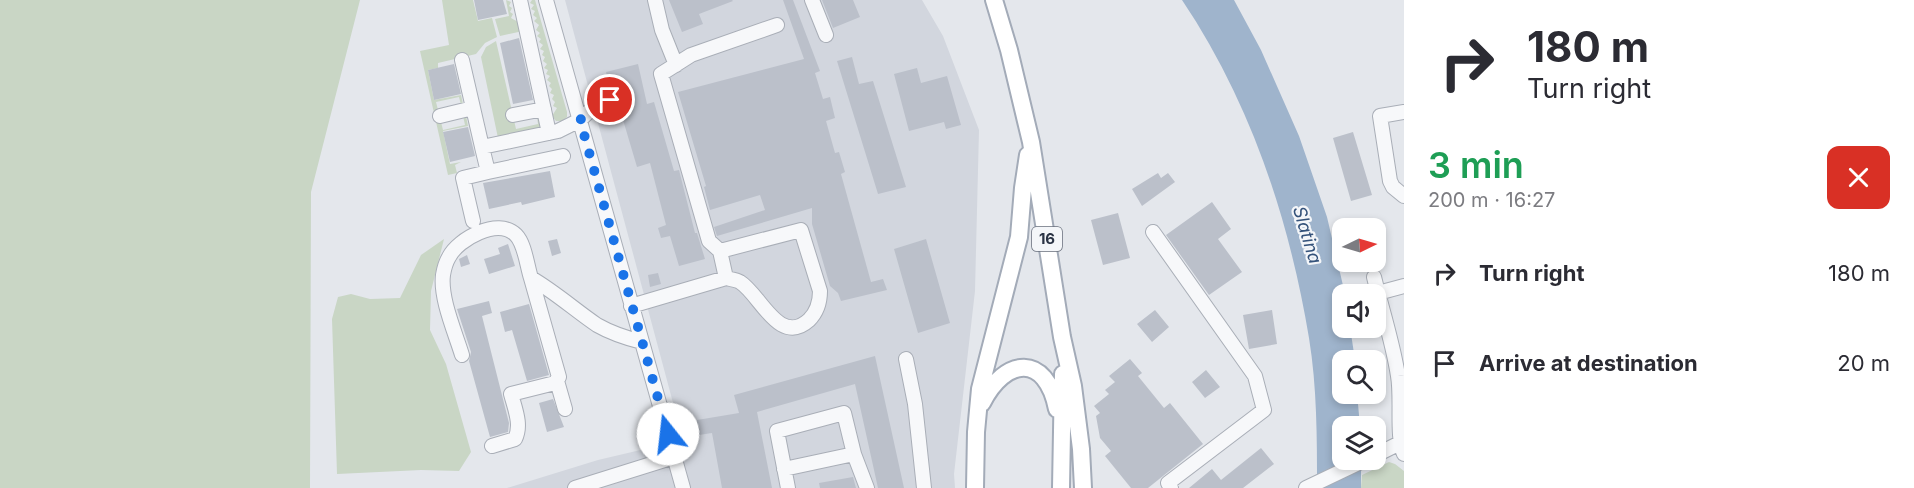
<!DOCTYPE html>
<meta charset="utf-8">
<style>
body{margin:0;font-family:Inter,sans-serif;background:#f2f2f3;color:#2b2b33;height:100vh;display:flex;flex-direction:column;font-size:22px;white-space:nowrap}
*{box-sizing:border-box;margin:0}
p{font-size:20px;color:#7c7c81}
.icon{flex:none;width:33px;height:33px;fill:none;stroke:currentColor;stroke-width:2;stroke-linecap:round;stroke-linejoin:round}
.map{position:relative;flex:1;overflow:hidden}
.details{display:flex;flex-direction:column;background:#fff;width:510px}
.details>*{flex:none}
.top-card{background:#fff;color:#2b2b33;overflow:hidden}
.needle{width:39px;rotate:85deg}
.tools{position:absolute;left:1332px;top:218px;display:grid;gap:12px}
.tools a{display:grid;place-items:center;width:54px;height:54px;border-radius:12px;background:#fff;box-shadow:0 3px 9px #0003;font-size:30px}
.pin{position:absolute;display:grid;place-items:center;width:51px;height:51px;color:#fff;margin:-26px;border:3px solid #fff;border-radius:50%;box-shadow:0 2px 6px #0007}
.me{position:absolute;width:66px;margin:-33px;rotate:344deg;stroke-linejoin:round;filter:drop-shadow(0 0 4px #0008)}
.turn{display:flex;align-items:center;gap:21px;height:126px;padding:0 24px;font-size:27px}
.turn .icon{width:78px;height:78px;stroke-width:2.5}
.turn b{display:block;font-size:42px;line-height:51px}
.round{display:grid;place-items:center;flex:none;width:63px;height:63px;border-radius:12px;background:#f2f2f3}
.headline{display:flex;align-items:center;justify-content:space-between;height:102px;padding:0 24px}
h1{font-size:36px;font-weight:600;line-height:45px;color:#1e9e55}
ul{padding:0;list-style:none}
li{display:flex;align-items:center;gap:18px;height:90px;padding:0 24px}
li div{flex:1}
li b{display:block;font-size:22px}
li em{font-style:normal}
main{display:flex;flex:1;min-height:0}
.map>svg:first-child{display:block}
</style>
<main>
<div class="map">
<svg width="1404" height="488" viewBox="0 0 1404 488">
<rect width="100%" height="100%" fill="#e4e7ec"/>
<path fill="#d2d6de" d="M565,0H922L943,36L979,130L975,291L954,474L955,488H507L598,460L683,440Z"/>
<path fill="#c9d6c5" d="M0,0H360L311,192L310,488H0Z
M442,0H473L478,21L492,18L497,37L485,43L476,54L438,63V68L428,70L434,100L461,95L463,104L461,105L459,97L436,102L443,130L465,125L463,116H466L468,126L443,131L450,164L461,162L455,165L457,173L448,175L420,51L449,45Z
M506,0L511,2L509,6L512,8L510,12L513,14L511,18L520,23L523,31L500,36L495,19L509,16Z
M532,0H535L567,112V117L562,121H556L552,116L557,108L553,106L555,102L552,99L554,95L550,93L552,89L549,86L551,83L547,80L550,76L546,74L548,70L544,68L547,64L543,61L545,57L542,55L544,51L540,49L543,45L539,42L541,39L537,36L540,33L536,30L539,25L534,21L537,18L533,15L535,11L531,9L534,5L530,3Z
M496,41L516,129L538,124L537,116H539L541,127L537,129L498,138L481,57L486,47Z
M444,239L431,291L430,330L446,364L471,452L459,471L421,470L337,474L332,319L338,297L351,294L370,299L400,298L421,255Z
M1389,462L1395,464L1404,471V488H1361L1362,475Z"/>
<path fill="#9fb4cc" d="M1182,0H1234L1261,50L1299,136L1327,217L1345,294H1342V327H1350L1355,360H1342V393H1357L1360,426H1342V459H1361V488H1317C1317,438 1317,387 1309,338C1289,218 1250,101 1182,0Z"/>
<path fill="#bbc0ca" d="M474,0H503L507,14L478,20Z
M669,0H732L733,1L699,14L703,24L682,32Z
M783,0H793L820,71L815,73L823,99L830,97L835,118L826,121L835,153L839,152L845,172L841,174L871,282L883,279L887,290L841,301L838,293L830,286L812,224V208L717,236L714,227L765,210L760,195L710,210L704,187L706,186L678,92L804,59Z
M822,0H853L860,17L833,28Z
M519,38L533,100L513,104L500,43Z
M852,57L859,84L873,81L906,187L878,194L837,61Z
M454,64L461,94L434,100L428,70Z
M638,64L647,104L654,102L674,171L679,170L695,233H697L705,259L679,266L670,236L661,238L658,228L666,225L650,163L637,167L618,103L619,97L616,93L611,91L606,72Z
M917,68L921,83L947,76L961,125L946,129L944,122L909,131L894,74Z
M468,127L475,156L450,162L443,132Z
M1353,132L1372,195L1351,201L1333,138Z
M550,171L555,197L522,205L521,202L489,209L483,183Z
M1158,173L1161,178L1168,173L1175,182L1142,206L1132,189Z
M1212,202L1231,229L1218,239L1242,272L1209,295L1166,235Z
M1118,213L1130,258L1103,265L1091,220Z
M557,239L561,253L552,256L548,241Z
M926,239L950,323L918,333L894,249Z
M508,244L515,266L489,274L484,259L500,254L498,248Z
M467,255L470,264L461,267L459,259Z
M658,273L661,284L650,287L648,275Z
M489,301L492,313L482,316L509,423L508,432L490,437L469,361L471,352L457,309Z
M529,304L549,375L527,381L512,330L505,332L500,312Z
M1155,310L1169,327L1152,342L1137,324Z
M1272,310L1277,344L1249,349L1243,315Z
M875,356L904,488H878L855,384L757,412L772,488H722L712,433L699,435L697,420L739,413L734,395Z
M1130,359L1142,373L1138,376L1164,408L1170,403L1203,444L1148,488H1131L1105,456L1111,451L1100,438L1096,416L1100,413L1094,406L1109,394L1105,390L1115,382L1109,376Z
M1206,370L1220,387L1205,398L1192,382Z
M553,399L564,427L547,432L539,403Z
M1261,448L1274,464L1243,488H1189L1212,469L1221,480Z
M853,477L856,488H820L819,483Z"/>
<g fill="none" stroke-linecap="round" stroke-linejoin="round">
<g stroke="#a9aeb7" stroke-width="16">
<path id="minor" d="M520,0L549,133
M546,0L683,488
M655,0L662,30L676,65
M812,0L826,35
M462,60L482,147L558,131L580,120L598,103L610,100
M1404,112L1380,116L1390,181L1393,187L1404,196
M513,115L544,109
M440,116L473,108
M482,147L488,172L563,156
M473,221L463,178L488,172
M1153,232L1255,376L1264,410L1168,483L1171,488
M720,251L709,241L661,74L691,55L777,25
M1374,277C1382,310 1393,343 1398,376C1402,398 1396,437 1404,454
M1378,293L1404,286
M631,306L726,278C730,279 737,280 740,282C760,294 779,347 809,320C817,312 820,303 820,291L801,230L720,251L726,278
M462,355C455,332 440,298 443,275C444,269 446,262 449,257C458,239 498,217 516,235C525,244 527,266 531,278
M906,359L915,404L924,488
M557,381L565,409
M492,446L515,439C522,425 515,409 511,394L555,383L559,377L531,278C555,292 575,310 597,325C611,333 626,338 642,342
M1376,455L1404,441
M784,469L854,454L867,488
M575,488L674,457
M788,488L777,431L844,413L854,454
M1306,488L1367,459"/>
</g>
<g stroke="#a3abb8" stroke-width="20">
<path id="major" d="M994,0L1009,50L1031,142L1062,337L1073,386L1081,449L1083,488
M982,403C1005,357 1046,353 1057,409
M975,488L976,432L980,389L1019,237L1023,188L1028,155
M1061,488L1063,374"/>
</g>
<use href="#minor" stroke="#f7f8fa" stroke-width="14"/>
<use href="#major" stroke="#fff" stroke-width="16"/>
</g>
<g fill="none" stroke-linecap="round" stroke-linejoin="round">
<path stroke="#1a73e8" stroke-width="10" stroke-dasharray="0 18" d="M610,100L598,103L580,120L668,434"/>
</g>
<g text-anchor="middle" stroke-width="4.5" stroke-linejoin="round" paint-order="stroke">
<rect fill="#f4f6f9" stroke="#676e7b" stroke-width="1.5" x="1032" y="227" width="30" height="24" rx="4.5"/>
<g font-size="15" font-weight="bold" fill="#2b3445">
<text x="1047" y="244">16</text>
</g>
<g font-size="18" font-style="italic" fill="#34527a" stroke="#f4f6f9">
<text transform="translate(1307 235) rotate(73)" y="6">Slatina</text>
</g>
</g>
</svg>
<div class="tools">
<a><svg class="needle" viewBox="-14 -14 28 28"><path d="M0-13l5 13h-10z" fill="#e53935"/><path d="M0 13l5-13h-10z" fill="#7c7c81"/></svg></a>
<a><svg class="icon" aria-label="sound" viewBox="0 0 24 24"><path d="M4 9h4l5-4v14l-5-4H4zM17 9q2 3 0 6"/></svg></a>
<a><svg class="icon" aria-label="search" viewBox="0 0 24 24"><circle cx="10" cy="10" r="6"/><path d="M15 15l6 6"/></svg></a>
<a><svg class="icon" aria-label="layers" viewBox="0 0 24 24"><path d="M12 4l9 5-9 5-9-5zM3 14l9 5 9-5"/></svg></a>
</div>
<div class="pin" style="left:610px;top:100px;background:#d93025"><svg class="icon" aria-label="arrive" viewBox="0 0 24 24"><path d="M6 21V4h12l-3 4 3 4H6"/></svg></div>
<svg class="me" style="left:668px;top:434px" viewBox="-20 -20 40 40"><circle r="19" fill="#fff"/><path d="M0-13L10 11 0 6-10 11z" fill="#1a73e8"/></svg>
</div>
<section class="details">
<div class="top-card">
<div class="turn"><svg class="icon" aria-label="right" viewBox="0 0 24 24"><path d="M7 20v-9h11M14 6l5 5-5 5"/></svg><div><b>180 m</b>Turn right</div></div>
</div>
<div class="headline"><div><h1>3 min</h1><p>200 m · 16:27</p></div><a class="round" style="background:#d93025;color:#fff"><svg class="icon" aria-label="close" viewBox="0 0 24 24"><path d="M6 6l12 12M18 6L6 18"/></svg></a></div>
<ul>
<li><svg class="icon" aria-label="right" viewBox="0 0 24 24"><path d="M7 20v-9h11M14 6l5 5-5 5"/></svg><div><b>Turn right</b></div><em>180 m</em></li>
<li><svg class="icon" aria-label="arrive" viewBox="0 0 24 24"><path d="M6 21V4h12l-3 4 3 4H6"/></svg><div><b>Arrive at destination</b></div><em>20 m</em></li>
</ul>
</section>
</main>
